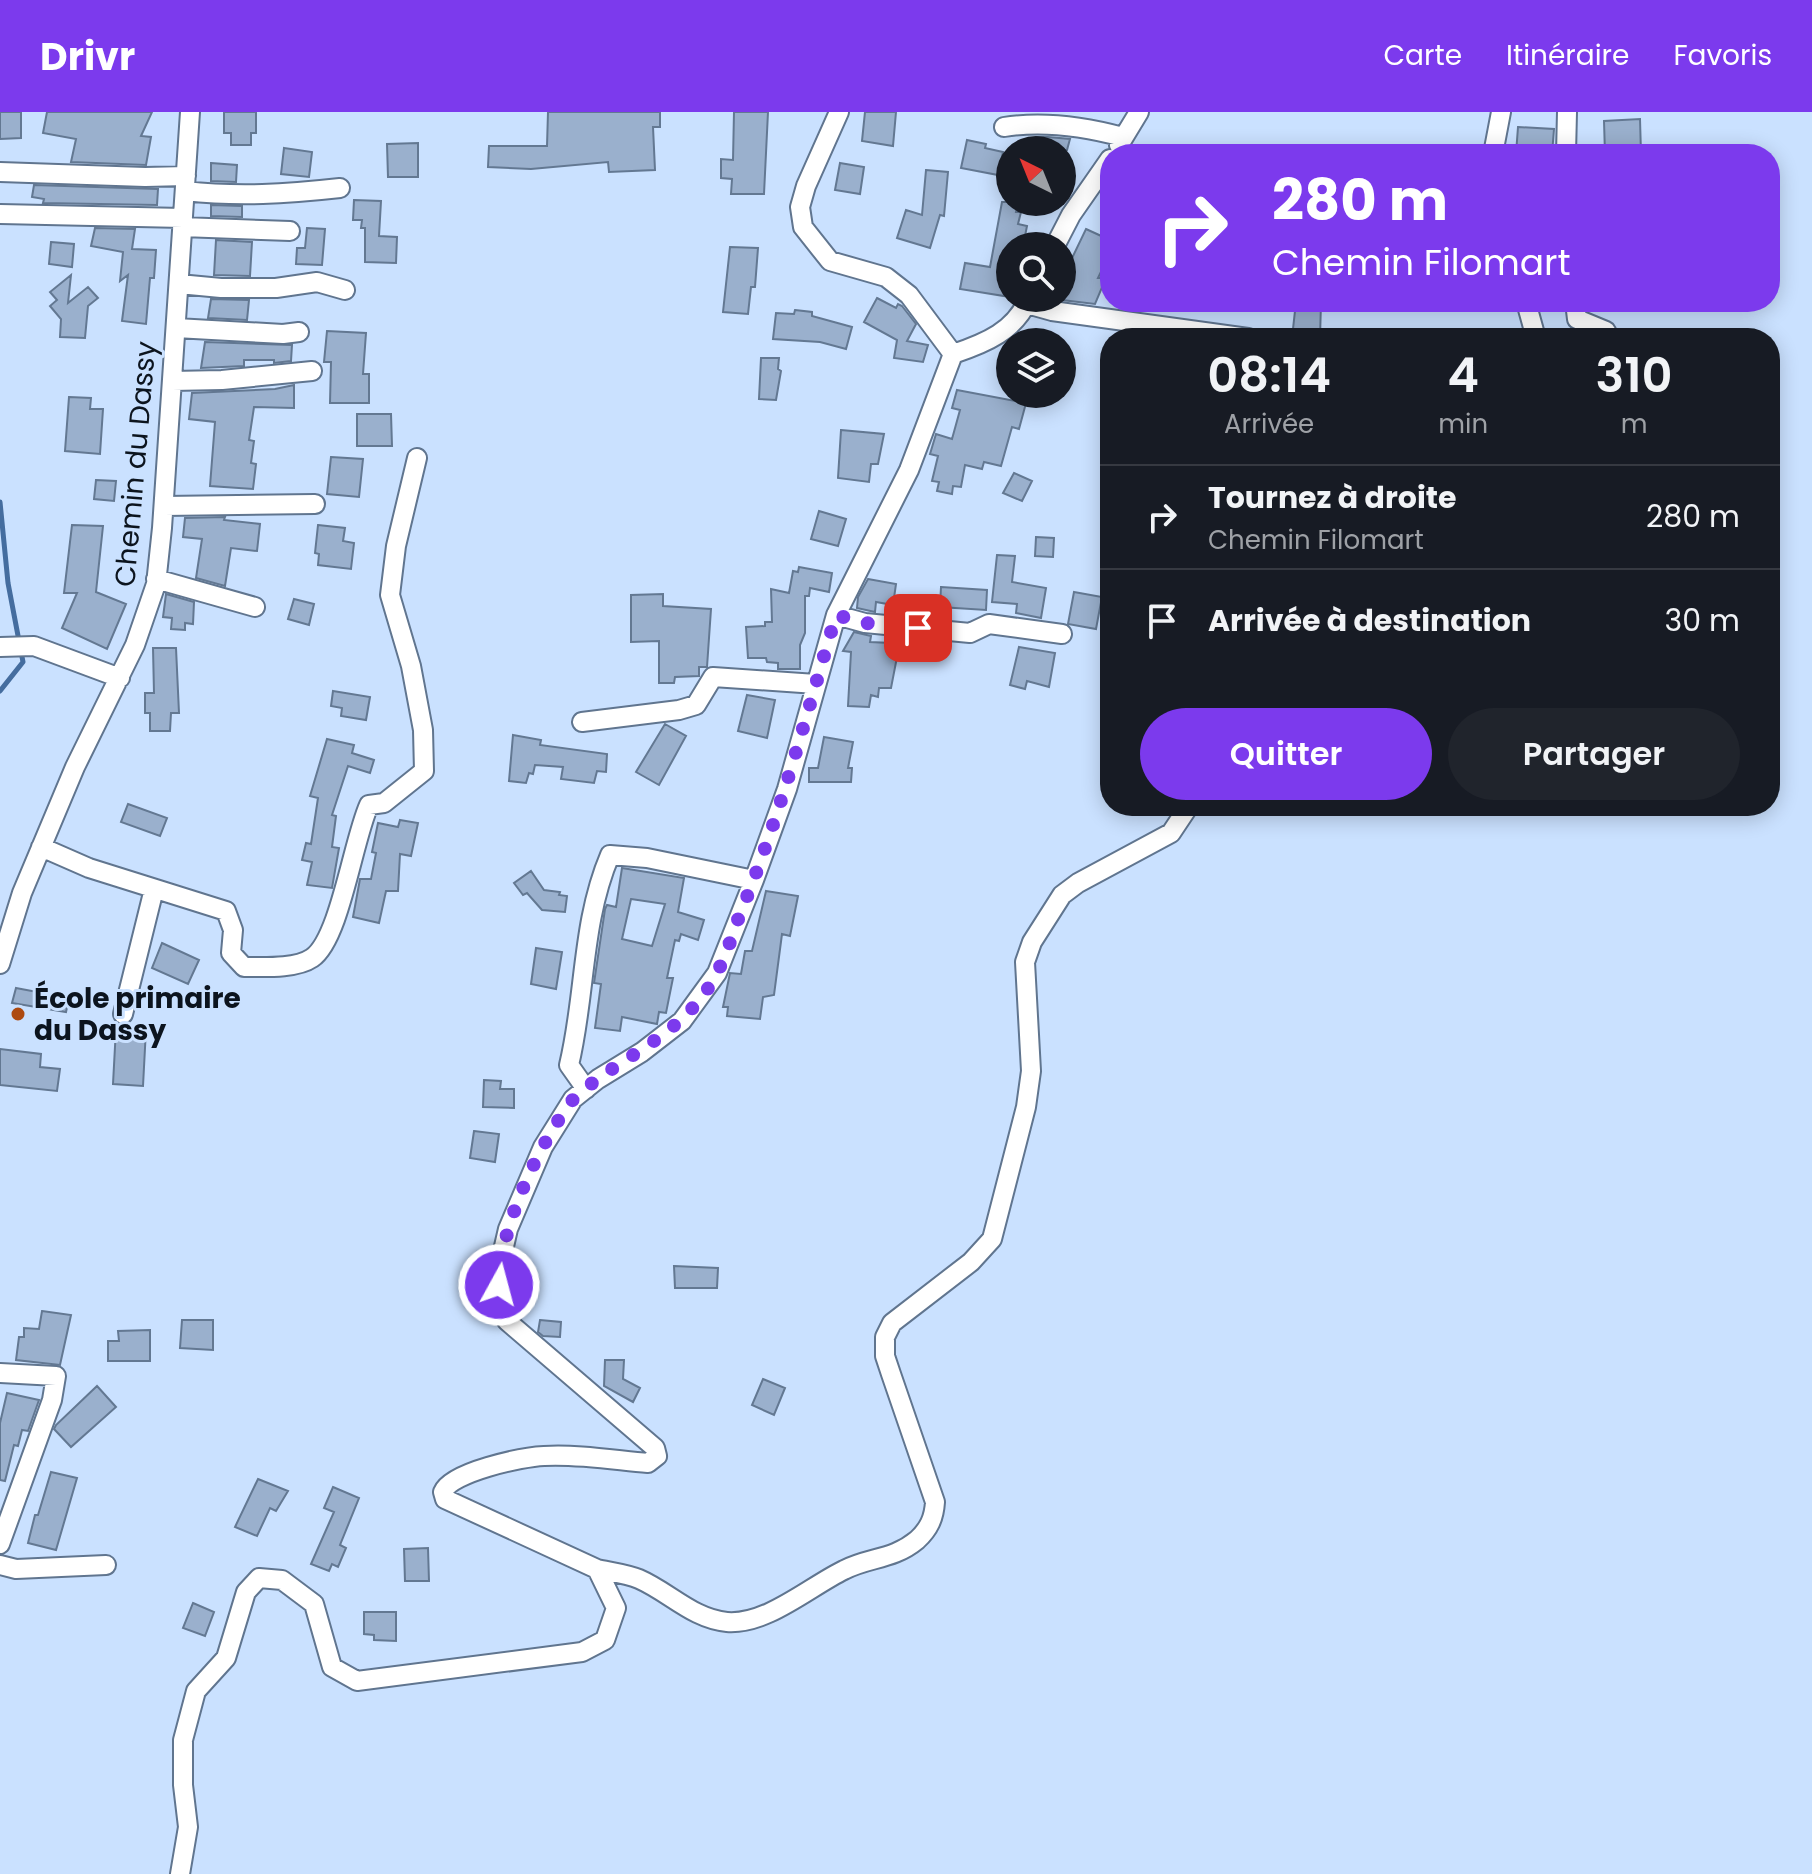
<!DOCTYPE html>
<html lang="fr">
<meta charset="utf-8">
<style>
body{margin:0;font-family:Poppins,sans-serif;background:#20242c;color:#f1f3f6;height:100vh;display:flex;flex-direction:column;font-size:30px;white-space:nowrap}
*{box-sizing:border-box;margin:0}
p{font-size:26px;color:#9ea1a6}
.icon{flex:none;width:44px;height:44px;fill:none;stroke:currentColor;stroke-width:2;stroke-linecap:round;stroke-linejoin:round}
.map{position:relative;flex:1;overflow:hidden}
.sheet{position:absolute;left:1100px;top:216px;width:680px;height:488px;display:flex;flex-direction:column;background:#171b24;border-radius:32px;box-shadow:0 4px 20px #0003}
.sheet>*{flex:none}
.banner{position:absolute;left:1100px;top:32px;width:680px;height:168px;border-radius:32px;box-shadow:0 4px 20px #0003;background:#7c3aed;color:#fff;overflow:hidden}
.needle{width:52px;rotate:317deg}
.tools{position:absolute;left:996px;top:24px;display:grid;gap:16px}
.tools a{display:grid;place-items:center;width:80px;height:80px;border-radius:50%;background:#171b24;box-shadow:0 4px 20px #0003;font-size:40px}
.pin{position:absolute;display:grid;place-items:center;width:68px;height:68px;color:#fff;margin:-34px;border-radius:16px;box-shadow:0 4px 12px #0006}
.me{position:absolute;width:88px;margin:-44px;rotate:7deg;stroke-linejoin:round;filter:drop-shadow(0 0 6px #0008)}
.turn{display:flex;align-items:center;gap:28px;height:168px;padding:0 40px;font-size:36px}
.turn .icon{width:104px;height:104px;stroke-width:2.5}
.turn b{display:block;font-size:56px;line-height:68px}
.eta{display:flex;justify-content:space-evenly;align-items:center;height:136px;text-align:center}
.eta b{font-size:48px;font-weight:600;line-height:56px}
.action{display:flex;gap:16px;margin-top:auto;padding:16px 40px}
.action a{flex:1;height:92px;border-radius:48px;background:#7c3aed;color:#fff;font-size:32px;font-weight:600;line-height:92px;text-align:center}
.action a+a{background:#20242c;color:#f1f3f6}
ul{padding:0;list-style:none}
li{display:flex;align-items:center;gap:24px;height:104px;padding:0 40px;border-top:2px solid #363941}
li div{flex:1}
li b{display:block;font-size:30px}
li em{font-style:normal}
header{display:flex;align-items:center;gap:48px;box-sizing:border-box;height:112px;padding:0 40px;background:#7c3aed;color:#fff}
header strong{font-size:38px}
nav{display:flex;gap:44px;margin-inline-start:auto;font-size:28px}
.map>svg:first-child{display:block}
</style>
<header>
<strong>Drivr</strong>
<nav><a>Carte</a><a>Itinéraire</a><a>Favoris</a></nav>
</header>
<div class="map">
<svg width="1812" height="1762" viewBox="0 0 1812 1762">
<rect width="100%" height="100%" fill="#cae1ff"/>
<g fill="none" stroke-linecap="round" stroke-linejoin="round">
<path stroke="#456d9f" stroke-width="5" d="M0,390L8,471L23,550L0,579"/>
</g>
<path fill="#9ab0cd" stroke="#637892" stroke-width="2" fill-rule="evenodd" d="M0,0H21V26L0,27Z
M47,0H152L141,24L151,25L146,53L71,50L76,27L43,21Z
M224,0H256V21H251V33H231V21H224Z
M548,0H660V15H653L655,58L609,60L608,50L531,57L488,55L489,34H547Z
M734,0H768L764,82H731L732,67L721,66V47L733,48Z
M865,0H896L893,34L862,29Z
M1640,7L1641,42H1605L1604,9Z
M1518,15L1554,17L1552,42H1516Z
M1038,25H1048L1070,27L1067,38H1034Z
M967,28L986,32L985,36L1003,40L998,63L961,56Z
M418,31V65H388L387,32Z
M284,36L312,40L309,65L281,62Z
M211,51L237,53L236,70L211,69Z
M840,51L864,55L860,82L835,78Z
M926,58L948,60L944,104L940,103L930,136L897,126L906,98L922,103Z
M34,73L158,77L157,93L43,91L44,87L32,85Z
M354,88L381,89L379,124L397,125L396,151L365,150V116H361L362,108H353Z
M1002,90H1018L1016,100H1021L1018,112L1027,114L1023,134H1010V152L1004,184L960,177L965,151L990,155Z
M211,93L242,94V105L211,104Z
M95,116L135,117L132,137L156,138L154,166H150L146,212L122,209L128,163L120,169L123,140L91,134Z
M307,116L325,117L322,153L296,152L297,136H305Z
M1086,117L1110,128V141L1098,166H1106L1095,192L1062,188V167Z
M216,128L252,130L250,164L214,163Z
M51,130L74,132L72,155L49,152Z
M730,135L758,136L755,175H751L748,202L723,200Z
M71,163L68,191L88,175L98,186L88,194L85,226L60,225L61,207L50,194L57,188L50,180Z
M877,186L896,196L898,192L902,194L916,212L907,229L928,233L923,250L894,246L897,228L864,210Z
M211,187L249,188L247,208L208,206Z
M1296,190H1321L1320,226H1292Z
M795,198L812,200V204L852,215L846,237L820,230L773,227L776,201L794,202Z
M327,219L366,221L363,262H369V291H330L331,250H324Z
M205,230L292,233L291,249L274,251V248H244V254L201,256Z
M761,246H779L778,257L781,259L776,288L759,287Z
M294,273V296L254,295L249,328L254,329L251,351L256,352L253,377L210,374L215,310L189,307L192,281L275,277Z
M957,278L1026,291L1019,317L1012,315L1001,354L984,350L982,357L965,353L961,375L953,374L952,382L937,379L939,370L932,369L938,344L930,342L936,322L952,327L960,298L952,296Z
M69,285L91,286L90,297H103L100,342L65,339Z
M357,302H391L392,334H357Z
M841,318L884,322L878,352H871L869,370L838,366Z
M331,345L363,347L359,385L327,382Z
M1014,361L1032,369L1022,389L1003,381Z
M96,368L116,369L114,389L94,387Z
M819,399L846,407L838,434L811,427Z
M225,405L224,408L260,412L257,439L231,436L225,474L196,466L202,427L183,425L185,406Z
M72,413L103,414L96,480L126,492L107,537L62,516L77,481H64Z
M318,413L345,416L343,429L354,431L351,457L318,453L319,442L315,441Z
M1036,425L1054,426L1053,445L1035,444Z
M997,443L1015,444L1012,470L1046,476L1041,506L1016,501L1017,492L992,490Z
M799,455L832,461L829,480L810,476L809,484H805V521L800,533V557H778V551L767,550L766,546H748L746,515L765,514V510H772L771,477L789,481L793,459L798,460Z
M868,467L896,472L893,493L876,490L875,500L857,496L858,485Z
M941,475L987,478L986,498L940,495Z
M1074,480L1102,485L1096,517L1068,512Z
M166,482L194,490L193,512L185,511V518L171,517L172,506L163,505Z
M663,482V494L711,497L707,555H699V564L675,565L674,571H659V529L631,530V483Z
M294,487L314,492L309,513L288,507Z
M854,520L871,524L870,530L891,531L890,544L897,545L891,576H879L878,585L871,583L869,595L848,594L851,540L843,539Z
M1019,535L1055,541L1049,575L1027,569L1025,577L1010,573Z
M153,536H176L179,601H171L170,619H150V601H145V581H154Z
M333,579L370,585L366,608L341,604L342,596L331,594Z
M747,583L775,588L767,626L738,619Z
M665,612L686,624L659,673L636,660Z
M513,623L541,628L540,633L607,642L606,660L597,659L594,671L561,667L563,655L535,653L533,662L529,661L526,671L509,669Z
M824,625L853,630L848,656H852L851,670H809V656H818Z
M327,627L354,633L352,641L374,648L370,661L348,654L332,703L336,704L332,735L339,736L332,776L307,773L312,750L302,748L306,731L311,732L318,686L310,684Z
M128,692L167,706L160,724L121,710Z
M400,708L418,711L411,744L400,742L398,779H386L379,811L353,805L360,767H371L376,741L372,740L378,711L398,715Z
M622,756L684,766L678,800L704,808L698,828L681,822L679,829L675,828L667,866H673L666,901L659,900L657,912L622,905L620,919L595,916L601,872L594,871L605,797L607,793L616,795ZM631,787L665,792L652,834L622,827Z
M531,759L544,778L560,780L559,783L567,784L565,800L542,798L527,781L523,783L514,771Z
M766,779L798,784L790,824L782,822L774,883L763,885L760,907L727,904L728,895H723L730,861L741,862L745,839H752Z
M162,831L199,848L188,872L152,856Z
M536,836L562,840L556,877L531,872Z
M16,876L69,886L66,900L12,891Z
M116,916L146,917L143,974L113,972Z
M0,937L41,942L40,955L60,957L57,979L0,973Z
M484,968L501,969L500,977H514V996L483,995Z
M474,1019L499,1022L495,1050L470,1046Z
M674,1154L718,1156L717,1176H675Z
M42,1199L71,1203L60,1253L16,1248L19,1225H24V1216L39,1217Z
M182,1208H213V1238L180,1236Z
M540,1208L561,1210L560,1225L543,1224L538,1220Z
M150,1218V1249H108V1229H119L118,1219Z
M605,1248H624L623,1267L640,1276L633,1290L604,1274Z
M763,1267L785,1276L774,1303L752,1293Z
M97,1274L116,1295L71,1335L54,1317L56,1313Z
M7,1281L39,1288L28,1319L22,1318L18,1334L14,1333L5,1369L0,1368V1311Z
M51,1360L77,1366L56,1438L28,1431L35,1403H38Z
M258,1367L288,1379L276,1399L270,1396L257,1424L235,1415Z
M333,1375L359,1386L340,1433L346,1436L338,1455L332,1452L329,1459L311,1452L334,1400L324,1396Z
M428,1436L429,1469H405L404,1437Z
M193,1491L214,1500L205,1524L183,1516Z
M364,1500H396V1529L374,1528V1523L364,1522Z"/>
<g fill="none" stroke-linecap="round" stroke-linejoin="round">
<g stroke="#60758f" stroke-width="22">
<path id="minor" d="M839,0L806,74L800,95L803,115L830,149L886,165L909,183L953,242
M1004,15C1042,9 1086,15 1123,25
M1119,33L1139,0
M1493,42L1501,0
M1566,42L1567,0
M0,60L145,65L186,64
M185,79C239,85 286,82 340,76
M0,102L183,106
M182,115L290,119
M1055,134L1071,103L1110,47
M179,172L221,176H276L317,170L345,178
M1526,190L1536,226
M1575,190L1577,207L1606,219L1609,226
M1027,192L1052,199L1248,226
M176,216L283,222L299,220
M953,242C986,231 1015,219 1029,186
M172,269L222,268L312,259
M164,394L315,392
M156,467L255,495
M836,503L865,511L970,521L989,512L1062,522
M0,535L34,534L120,566
M582,610L679,598L696,593L713,565L816,572
M41,735L89,756L226,799L233,818L231,841L244,855C263,855 296,857 312,846C340,827 353,728 369,693L384,691L424,659L423,618L411,554L390,483L396,434L417,346
M0,852L22,781L75,655L135,533L156,472L162,416L190,0
M123,902L154,777
M586,977L569,953C586,883 581,811 610,743L647,746L754,768
M0,1261L56,1264L52,1288L0,1432
M0,1453L16,1457L106,1453
M597,1457C611,1460 627,1462 639,1467C669,1480 693,1507 727,1510C767,1513 809,1475 844,1458C869,1445 893,1448 917,1428C929,1417 934,1406 935,1390L891,1262L885,1244V1225L892,1211L971,1150L992,1127L1026,995L1031,959L1025,850L1032,830L1062,783L1078,771L1171,721L1189,694
M180,1762L188,1715L183,1673V1628L196,1579L226,1546L246,1480L259,1466L282,1468L314,1492L332,1555L357,1569L582,1540L605,1528L616,1496L597,1457L445,1387L443,1380C451,1360 522,1345 544,1344C578,1342 614,1348 648,1351L657,1344L655,1336L507,1209L500,1190L499,1156L508,1117L543,1035L573,987L598,967L642,940L682,909L717,861L754,768L787,677L836,503L909,358L953,242"/>
</g>
<use href="#minor" stroke="#fff" stroke-width="18"/>
</g>
<g fill="none" stroke-linecap="round" stroke-linejoin="round">
<path stroke="#7c3aed" stroke-width="14" stroke-dasharray="0 25.2" d="M499,1173C499,1118 538,1034 571,990C578,981 590,973 599,966C644,934 692,912 718,859C727,841 733,821 740,802C780,705 806,604 836,503L865,511L918,516"/>
</g>
<circle fill="#ad4a11" stroke="#cae1ff" stroke-width="3" cx="18" cy="902" r="8"/>
<g text-anchor="middle" stroke-width="6" stroke-linejoin="round" paint-order="stroke">
<g font-size="28" fill="#0c141e" stroke="#cae1ff">
<text transform="translate(135 352) rotate(-85)" y="10">Chemin du Dassy</text>
</g>
<g font-size="28" font-weight="bold" fill="#0c141e" stroke="#cae1ff" text-anchor="start">
<text x="34" y="896">École primaire<tspan x="34" dy="32">du Dassy</tspan></text>
</g>
</g>
</svg>
<div class="tools">
<a><svg class="needle" viewBox="-14 -14 28 28"><path d="M0-13l5 13h-10z" fill="#e53935"/><path d="M0 13l5-13h-10z" fill="#9ea1a6"/></svg></a>
<a><svg class="icon" aria-label="search" viewBox="0 0 24 24"><circle cx="10" cy="10" r="6"/><path d="M15 15l6 6"/></svg></a>
<a><svg class="icon" aria-label="layers" viewBox="0 0 24 24"><path d="M12 4l9 5-9 5-9-5zM3 14l9 5 9-5"/></svg></a>
</div>
<div class="pin" style="left:918px;top:516px;background:#d93025"><svg class="icon" aria-label="arrive" viewBox="0 0 24 24"><path d="M6 21V4h12l-3 4 3 4H6"/></svg></div>
<svg class="me" style="left:499px;top:1173px" viewBox="-20 -20 40 40"><circle r="17" fill="#7c3aed" stroke="#fff" stroke-width="3"/><path d="M0-11L8 9 0 5-8 9z" fill="#fff"/></svg>
<div class="banner">
<div class="turn"><svg class="icon" aria-label="right" viewBox="0 0 24 24"><path d="M7 20v-9h11M14 6l5 5-5 5"/></svg><div><b>280 m</b>Chemin Filomart</div></div>
</div>
<section class="sheet">
<div class="eta">
<div><b>08:14</b><p>Arrivée</p></div>
<div><b>4</b><p>min</p></div>
<div><b>310</b><p>m</p></div>
</div>
<ul>
<li><svg class="icon" aria-label="right" viewBox="0 0 24 24"><path d="M7 20v-9h11M14 6l5 5-5 5"/></svg><div><b>Tournez à droite</b><p>Chemin Filomart</p></div><em>280 m</em></li>
<li><svg class="icon" aria-label="arrive" viewBox="0 0 24 24"><path d="M6 21V4h12l-3 4 3 4H6"/></svg><div><b>Arrivée à destination</b></div><em>30 m</em></li>
</ul>
<div class="action"><a>Quitter</a><a>Partager</a></div>
</section>
</div>
